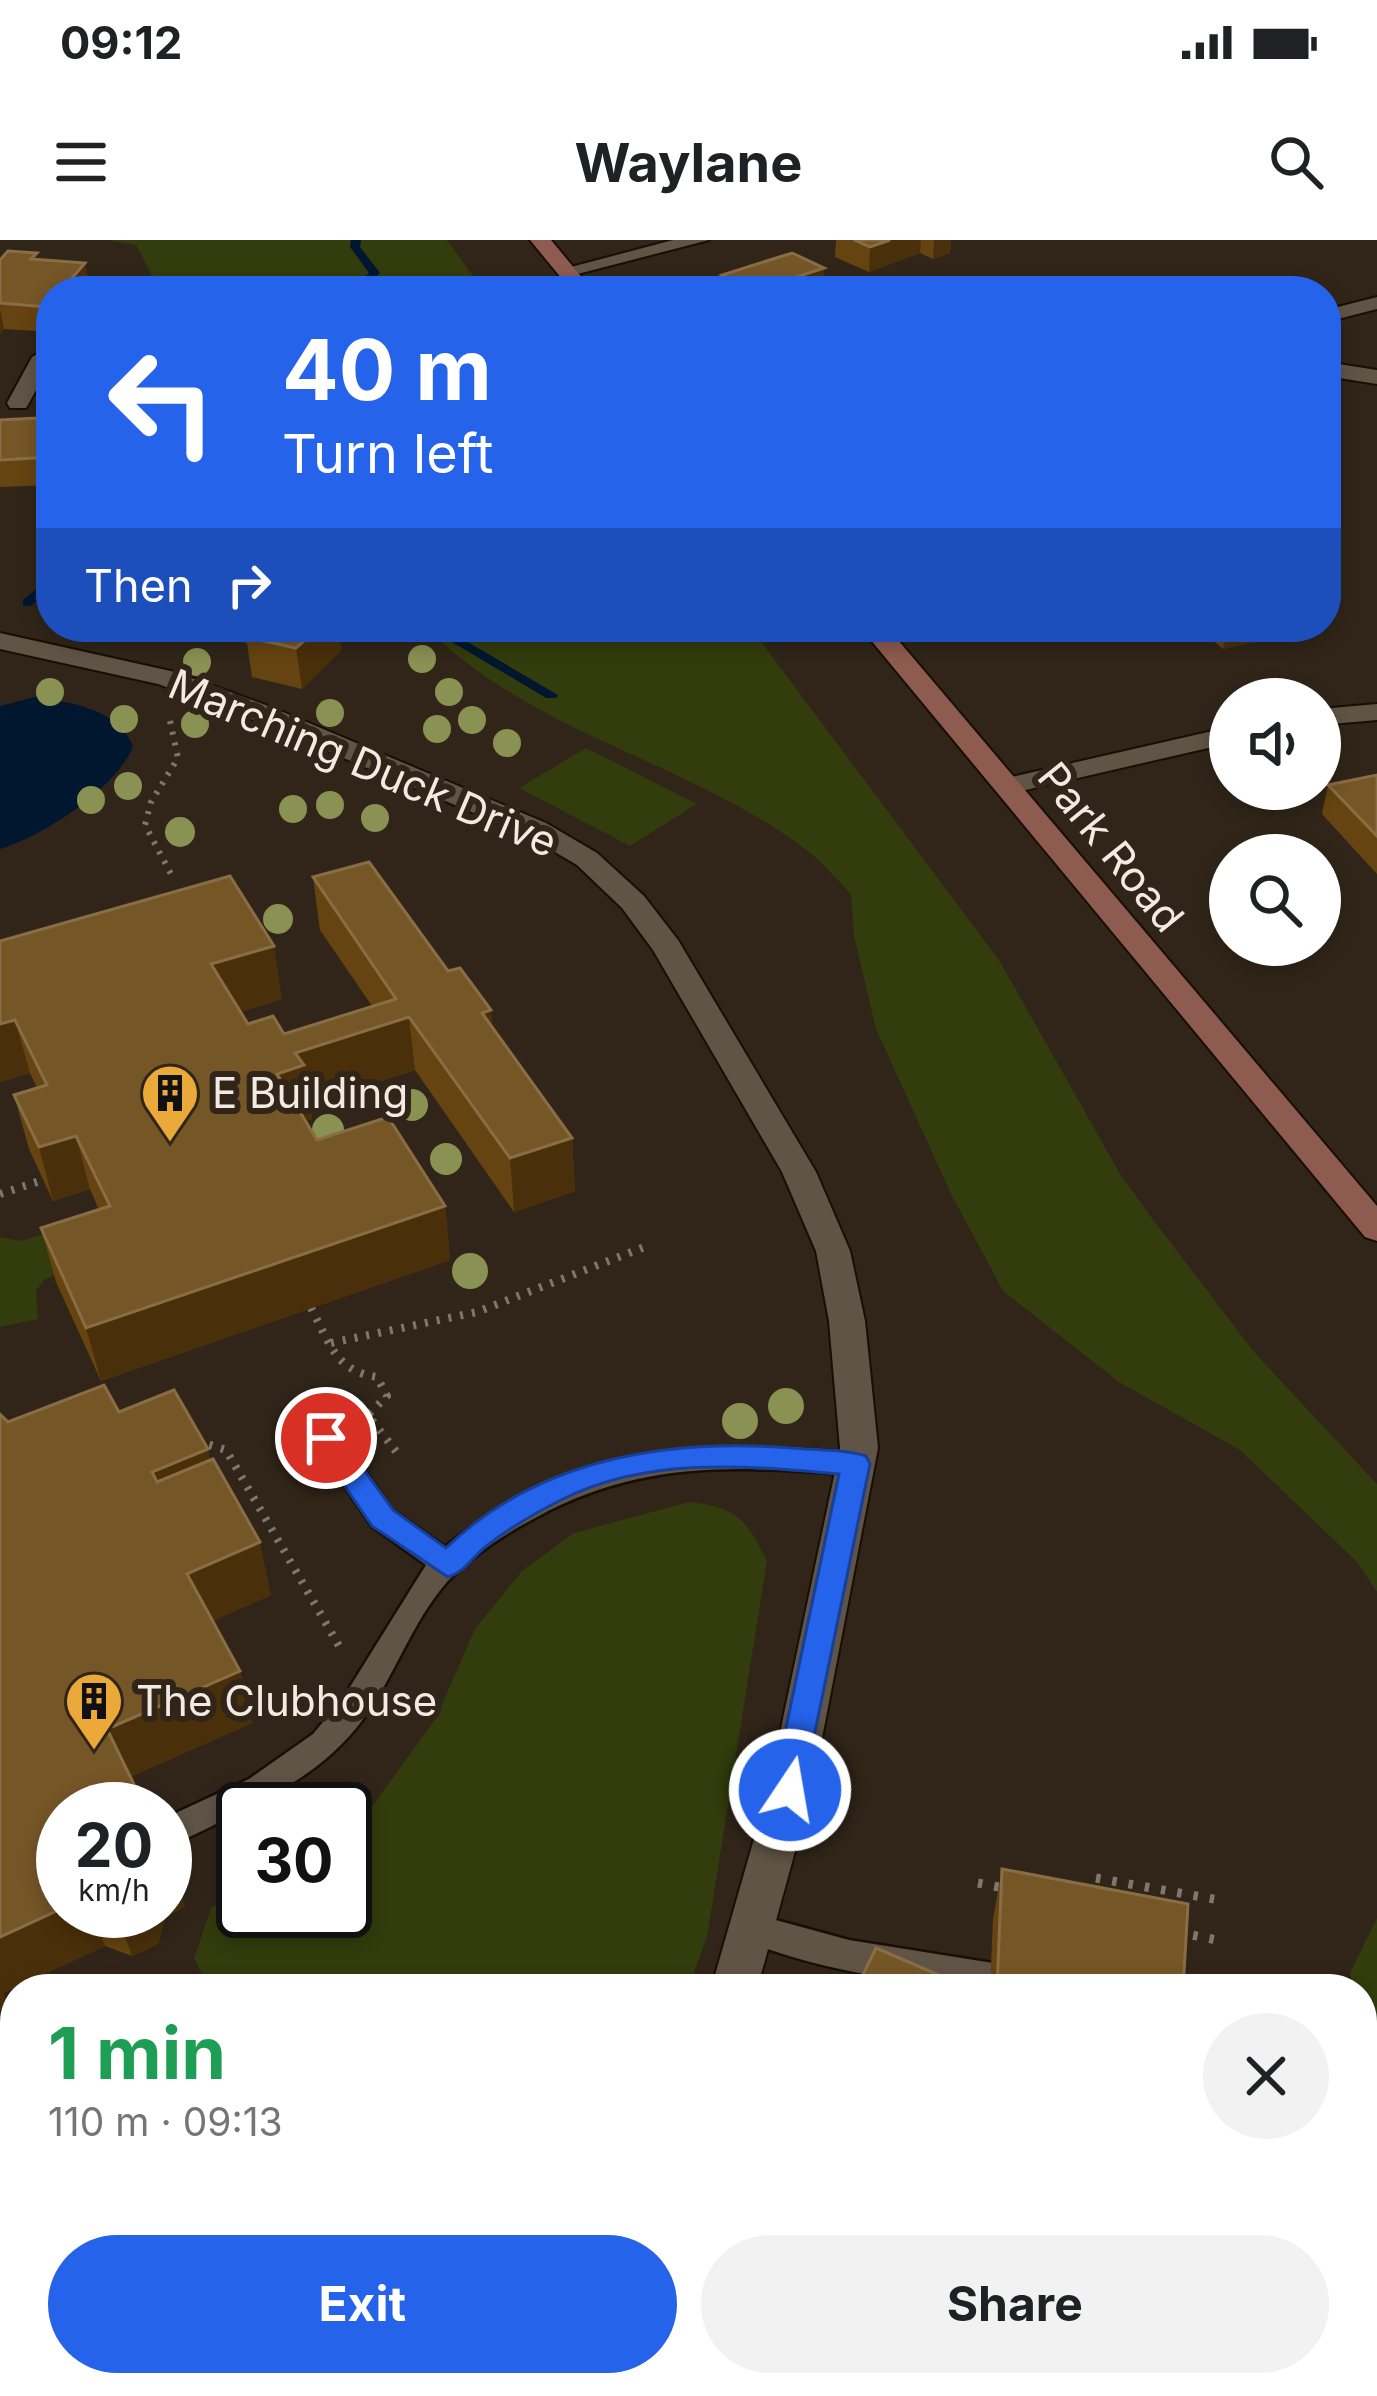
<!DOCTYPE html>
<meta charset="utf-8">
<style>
body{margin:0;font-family:Inter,sans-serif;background:#f2f2f2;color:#202124;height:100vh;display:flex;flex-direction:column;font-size:45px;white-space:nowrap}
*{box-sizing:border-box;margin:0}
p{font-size:39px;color:#757577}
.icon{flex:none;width:66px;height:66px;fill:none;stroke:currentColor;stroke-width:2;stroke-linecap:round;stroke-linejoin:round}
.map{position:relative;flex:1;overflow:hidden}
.panel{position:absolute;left:0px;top:1734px;width:1377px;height:423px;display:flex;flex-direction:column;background:#fff;border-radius:48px 48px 0 0;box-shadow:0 6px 18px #0003}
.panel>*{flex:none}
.top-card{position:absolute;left:36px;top:36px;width:1305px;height:366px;border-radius:48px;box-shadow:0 6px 18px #0003;background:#2563eb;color:#fff;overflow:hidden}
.tools{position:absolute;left:1209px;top:438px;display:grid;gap:24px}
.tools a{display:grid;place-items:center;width:132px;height:132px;border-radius:50%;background:#fff;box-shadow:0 6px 18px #0003;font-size:60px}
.speed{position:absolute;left:36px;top:1542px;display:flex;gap:24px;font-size:60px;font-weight:700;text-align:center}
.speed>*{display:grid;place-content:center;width:156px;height:156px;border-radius:50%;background:#fff;box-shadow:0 6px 18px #0003;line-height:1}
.speed small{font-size:30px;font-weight:400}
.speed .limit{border:6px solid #111;border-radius:18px;background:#fff;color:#111}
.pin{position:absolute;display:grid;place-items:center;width:102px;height:102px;color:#fff;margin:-51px;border:6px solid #fff;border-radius:50%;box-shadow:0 3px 12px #0007}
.me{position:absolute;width:132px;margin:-66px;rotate:12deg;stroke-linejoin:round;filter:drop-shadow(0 0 9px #0008)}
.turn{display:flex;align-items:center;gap:42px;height:252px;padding:0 48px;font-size:54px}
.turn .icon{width:156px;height:156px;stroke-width:2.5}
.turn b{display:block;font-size:84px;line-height:102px}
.then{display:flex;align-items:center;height:114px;padding:0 48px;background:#0003;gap:24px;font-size:45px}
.round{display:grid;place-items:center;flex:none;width:126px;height:126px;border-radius:63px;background:#f2f2f2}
.headline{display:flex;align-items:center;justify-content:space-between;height:204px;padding:0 48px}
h1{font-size:72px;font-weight:700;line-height:90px;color:#1e9e55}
.primary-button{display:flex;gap:24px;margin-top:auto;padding:24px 48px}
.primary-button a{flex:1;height:138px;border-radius:72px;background:#2563eb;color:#fff;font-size:48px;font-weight:700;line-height:138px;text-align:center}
.primary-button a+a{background:#f2f2f2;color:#202124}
.status{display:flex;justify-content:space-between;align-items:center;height:84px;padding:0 60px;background:#fff;direction:ltr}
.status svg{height:33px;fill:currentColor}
header{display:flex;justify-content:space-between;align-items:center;height:156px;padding:0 48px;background:#fff;font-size:54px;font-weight:700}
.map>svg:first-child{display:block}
</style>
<div class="status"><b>09:12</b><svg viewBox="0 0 49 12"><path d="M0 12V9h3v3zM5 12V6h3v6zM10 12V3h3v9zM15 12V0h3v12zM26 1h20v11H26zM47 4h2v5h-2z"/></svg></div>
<header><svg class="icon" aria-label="menu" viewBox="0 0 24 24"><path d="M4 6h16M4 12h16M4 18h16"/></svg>Waylane<svg class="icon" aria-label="search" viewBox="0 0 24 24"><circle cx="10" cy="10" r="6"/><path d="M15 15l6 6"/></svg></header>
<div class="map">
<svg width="1377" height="2156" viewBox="0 0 1377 2156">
<rect width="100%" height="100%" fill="#302518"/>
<path fill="#333c0c" d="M107,0H447L484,51H160L136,5Z
M426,387H750L999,720L1119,932L1151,977L1254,1112L1377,1244V1352L1357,1322L1240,1210L1119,1142L1003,1051L951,954L876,789L854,696L851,654C836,639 822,621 805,609C688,521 530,493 426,387Z
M586,508L697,564L630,606L519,548Z
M76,984L79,1024L44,1040L36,1051L38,1079L0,1087V997L21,1001Z
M689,1262C736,1267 746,1278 767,1321L707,1697L688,1749H209L194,1718L211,1668L243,1647V1671H345V1583L371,1568L436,1478L475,1389L522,1331L574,1293Z
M1377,1678V1861L1362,1789V1749H1354L1350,1733Z
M306,2142H519L512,2156H300Z"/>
<path fill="#00172f" d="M35,457C71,463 118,468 133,506C118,547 42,597 0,609V466Z"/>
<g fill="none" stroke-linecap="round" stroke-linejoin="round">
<path fill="#00172f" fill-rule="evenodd" d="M351,0H361L360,7L380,33L360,51H349L369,33L350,7Z
M51,337V348L31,366H23V360Z
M427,387H442L558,455L556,458H546Z"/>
<g stroke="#180e04" stroke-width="5">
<path id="lane" d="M326,1187L336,1190L392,1270L445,1307C575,1202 697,1201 856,1213L866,1216L870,1224L866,1232L856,1235C738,1226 642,1219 535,1278C503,1295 471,1316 447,1342C417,1376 400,1421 376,1460C343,1514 300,1542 245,1569C223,1580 193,1597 165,1607V1578L249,1539L313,1494L343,1458L426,1325L372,1286L312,1198L316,1190Z
M754,1674L849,1700L1055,1733L1067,1738L1072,1749C954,1749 854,1742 742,1700L737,1689L742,1678Z
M1290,2142H1330L1326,2156H1286Z"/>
</g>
<g stroke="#180e04" stroke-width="4">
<path id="street" d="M673,0H709L566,37L556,31Z
M1377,57V69L1326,82V70Z
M43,111L51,112V122L29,163L26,168H10L7,163L32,117Z
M1326,122L1377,130V144L1326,136Z
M0,393L175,432L271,467L546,583L597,613L644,656L678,700L816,932L850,1011L865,1081L878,1208L812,1550L757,1749H711L768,1550L840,1208L829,1081L816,1011L782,932L653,710L622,668L577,625L526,595L251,479L158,444L0,409Z
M1377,464V480L1320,485V469Z
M1230,487V503L1008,554L994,546L998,540Z
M563,2142H615L609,2156H557Z"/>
</g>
<g stroke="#180e04" stroke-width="4">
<path id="secondary" d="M530,0H551L593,51H572Z
M860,387H887L1377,966V1001L1365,997Z"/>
</g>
<path stroke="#80776c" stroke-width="6" stroke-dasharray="3 8" stroke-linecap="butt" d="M170,481L178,518L151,562L145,585L172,636"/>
<path stroke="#80776c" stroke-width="8" stroke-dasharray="3 9" stroke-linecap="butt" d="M0,954L43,940
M311,1068C330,1103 335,1131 377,1137L387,1156L368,1175L401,1218
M331,1103L477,1072L647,1006
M198,1201L226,1210L339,1406"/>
<path stroke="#80776c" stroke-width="9" stroke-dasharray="4.5 12" stroke-linecap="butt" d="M1096,1638L1219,1660
M978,1643L1009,1649
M1177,1692L1217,1700"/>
<use href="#lane" fill="#605446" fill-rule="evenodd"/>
<use href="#street" fill="#605446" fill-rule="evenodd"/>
<use href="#secondary" fill="#8e5b50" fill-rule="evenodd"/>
</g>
<g fill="#899153">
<circle cx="422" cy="419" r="14"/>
<circle cx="197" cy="422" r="14"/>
<circle cx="50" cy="452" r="14"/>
<circle cx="449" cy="452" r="14"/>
<circle cx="330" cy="473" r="14"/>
<circle cx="124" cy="479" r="14"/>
<circle cx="472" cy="480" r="14"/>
<circle cx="195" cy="484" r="14"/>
<circle cx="437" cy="489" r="14"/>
<circle cx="507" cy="503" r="14"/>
<circle cx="128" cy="546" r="14"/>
<circle cx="91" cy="560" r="14"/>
<circle cx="330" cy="565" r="14"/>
<circle cx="293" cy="569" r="14"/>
<circle cx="375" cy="578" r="14"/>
<circle cx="180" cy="592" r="15"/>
<circle cx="278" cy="679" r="15"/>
<circle cx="412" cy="865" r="16"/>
<circle cx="328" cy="890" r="16"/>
<circle cx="446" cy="919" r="16"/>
<circle cx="470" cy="1031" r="18"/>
<circle cx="786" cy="1166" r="18"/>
<circle cx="740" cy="1181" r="18"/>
</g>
<path fill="#641" d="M836,0H951L950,13L933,19L920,13L869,32L835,17Z
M0,20H38L90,48L87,51H51V92L4,89L0,94Z
M824,28L823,51H722V35Z
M51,154V245L0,247V180L37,178Z
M212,387H338L341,410L302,449L252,437L247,403L213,395Z
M1198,387H1299L1298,392L1223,409Z
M1377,535V634L1322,574L1328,545Z
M313,637L448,731L492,787L572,898L575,951L514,972L415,830L310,864L312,879L305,881L317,900L445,966L450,1020L101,1141L56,1042L41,988L99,970L90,949L53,961L29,909L14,855L37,848L30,833L0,842V701L282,759L240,772L248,784L284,794L372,766L320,690Z
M119,1172L210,1220L271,1355L212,1381L240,1431L252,1483L130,1537L63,1671H165L169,1618L185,1667L165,1677L158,1704L132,1716L105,1706L3,1753L8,1764L0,1770V1174L8,1182Z
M1002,1629L1183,1749H990L993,1679Z
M666,2142H1272L1268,2156H666Z"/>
<path fill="#4a300a" d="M890,0H921L920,13L869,32L870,7Z
M934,0H951L950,13L933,19Z
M85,23L90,48L87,51H61Z
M824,28L823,51H754Z
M0,69L4,89L0,94Z
M315,387H338L341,410L302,449L296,408Z
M1227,387H1299L1298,392L1223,409Z
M274,706L282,759L221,778L211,724Z
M491,770L495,823L482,773Z
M409,777L415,830L310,864L312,879L286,887L277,834L295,813Z
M15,780L30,833L0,842V784Z
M76,896L90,949L53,961L39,907Z
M572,898L575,951L514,972L510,918Z
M445,966L450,1020L101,1141L86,1088Z
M208,1209L220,1263L166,1285L152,1232Z
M260,1302L271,1355L200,1386L187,1334Z
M240,1431L252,1483L123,1540L107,1489Z
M169,1618L185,1667L165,1677L158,1704L132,1716L116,1671H165V1620Z
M63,1668V1671H92L105,1706L3,1753L0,1746V1697Z
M0,1746L8,1764L0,1770Z
M15,2009V2064L0,2072V2017Z"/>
<path fill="#755627" stroke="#896d45" stroke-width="3" d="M854,0H890L870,7Z
M8,11L37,13L31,19L85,23L61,51H51V62L47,67L0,63V20Z
M792,13L824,28L754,51L722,35Z
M42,154H51V217L0,220V180L37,178Z
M257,387H319L296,408L246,397Z
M1377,535V596L1328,545Z
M369,622L448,731L460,728L491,770L482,773L572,898L510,918L409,777L295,813L304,825L277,834L317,900L388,877L445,966L86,1088L41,988L110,966L76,896L39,907L14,855L47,845L15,780L0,784V701L230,636L274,706L211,724L248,784L273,776L284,794L396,759L313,637Z
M104,1145L119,1172L174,1150L208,1209L152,1232L157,1242L213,1219L260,1302L187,1334L240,1431L107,1489L146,1569H63V1668L0,1697V1174L8,1182Z
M1002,1629L1188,1664L1183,1749H997Z
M876,1708L971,1749H856Z
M15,1863V2009L0,2017V1870Z
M701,2142H1272L1268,2156H757L728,2142L723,2154Z"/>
<path fill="#2563eb" stroke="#184099" stroke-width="3" d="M326,1187L336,1191L393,1270L446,1308C539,1218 669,1198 792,1208C816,1210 843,1209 866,1216L870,1224L801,1560L790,1564L778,1560L773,1550L839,1234C746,1226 650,1216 563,1259C537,1272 506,1290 484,1308C471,1319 464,1332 448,1337L372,1286L312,1198Z"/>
<defs>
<g id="building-pin" transform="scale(3)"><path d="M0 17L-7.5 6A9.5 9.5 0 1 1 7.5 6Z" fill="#eba93a" stroke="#302518"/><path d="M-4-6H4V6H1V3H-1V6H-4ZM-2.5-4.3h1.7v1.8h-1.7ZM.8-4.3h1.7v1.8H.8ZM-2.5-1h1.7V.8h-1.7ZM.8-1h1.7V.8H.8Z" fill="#111"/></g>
</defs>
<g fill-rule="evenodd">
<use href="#building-pin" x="170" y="853"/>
<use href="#building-pin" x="94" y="1461"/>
</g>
<g text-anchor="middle" stroke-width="12" stroke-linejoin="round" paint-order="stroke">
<g font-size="42" fill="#f3ebe3" stroke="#302518">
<text transform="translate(363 523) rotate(23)" y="15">Marching Duck Drive</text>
<text transform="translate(1111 607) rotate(51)" y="15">Park Road</text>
</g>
<g font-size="42" fill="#f3ebe3" stroke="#302518" text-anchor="start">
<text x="212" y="868">E Building</text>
<text x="136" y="1476">The Clubhouse</text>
</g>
</g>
</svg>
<div class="tools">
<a><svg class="icon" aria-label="sound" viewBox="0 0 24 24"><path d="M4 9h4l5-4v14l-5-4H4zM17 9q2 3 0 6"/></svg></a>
<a><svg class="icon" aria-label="search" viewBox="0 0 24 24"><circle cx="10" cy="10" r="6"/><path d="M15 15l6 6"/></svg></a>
</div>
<div class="speed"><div>20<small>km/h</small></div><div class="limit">30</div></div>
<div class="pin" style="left:326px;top:1198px;background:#d93025"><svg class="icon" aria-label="arrive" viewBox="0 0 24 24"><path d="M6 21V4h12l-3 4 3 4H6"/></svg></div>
<svg class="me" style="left:790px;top:1550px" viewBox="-20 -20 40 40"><circle r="17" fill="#2563eb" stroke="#fff" stroke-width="3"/><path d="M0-11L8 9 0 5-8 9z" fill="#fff"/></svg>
<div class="top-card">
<div class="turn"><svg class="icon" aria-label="left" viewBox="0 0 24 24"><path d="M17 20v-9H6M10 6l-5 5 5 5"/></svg><div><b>40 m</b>Turn left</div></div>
<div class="then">Then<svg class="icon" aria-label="right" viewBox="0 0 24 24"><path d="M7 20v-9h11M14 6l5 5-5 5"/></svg></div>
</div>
<section class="panel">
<div class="headline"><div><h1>1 min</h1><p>110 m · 09:13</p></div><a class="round"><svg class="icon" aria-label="close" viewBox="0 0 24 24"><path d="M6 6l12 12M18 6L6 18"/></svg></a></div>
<div class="primary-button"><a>Exit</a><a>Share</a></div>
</section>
</div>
